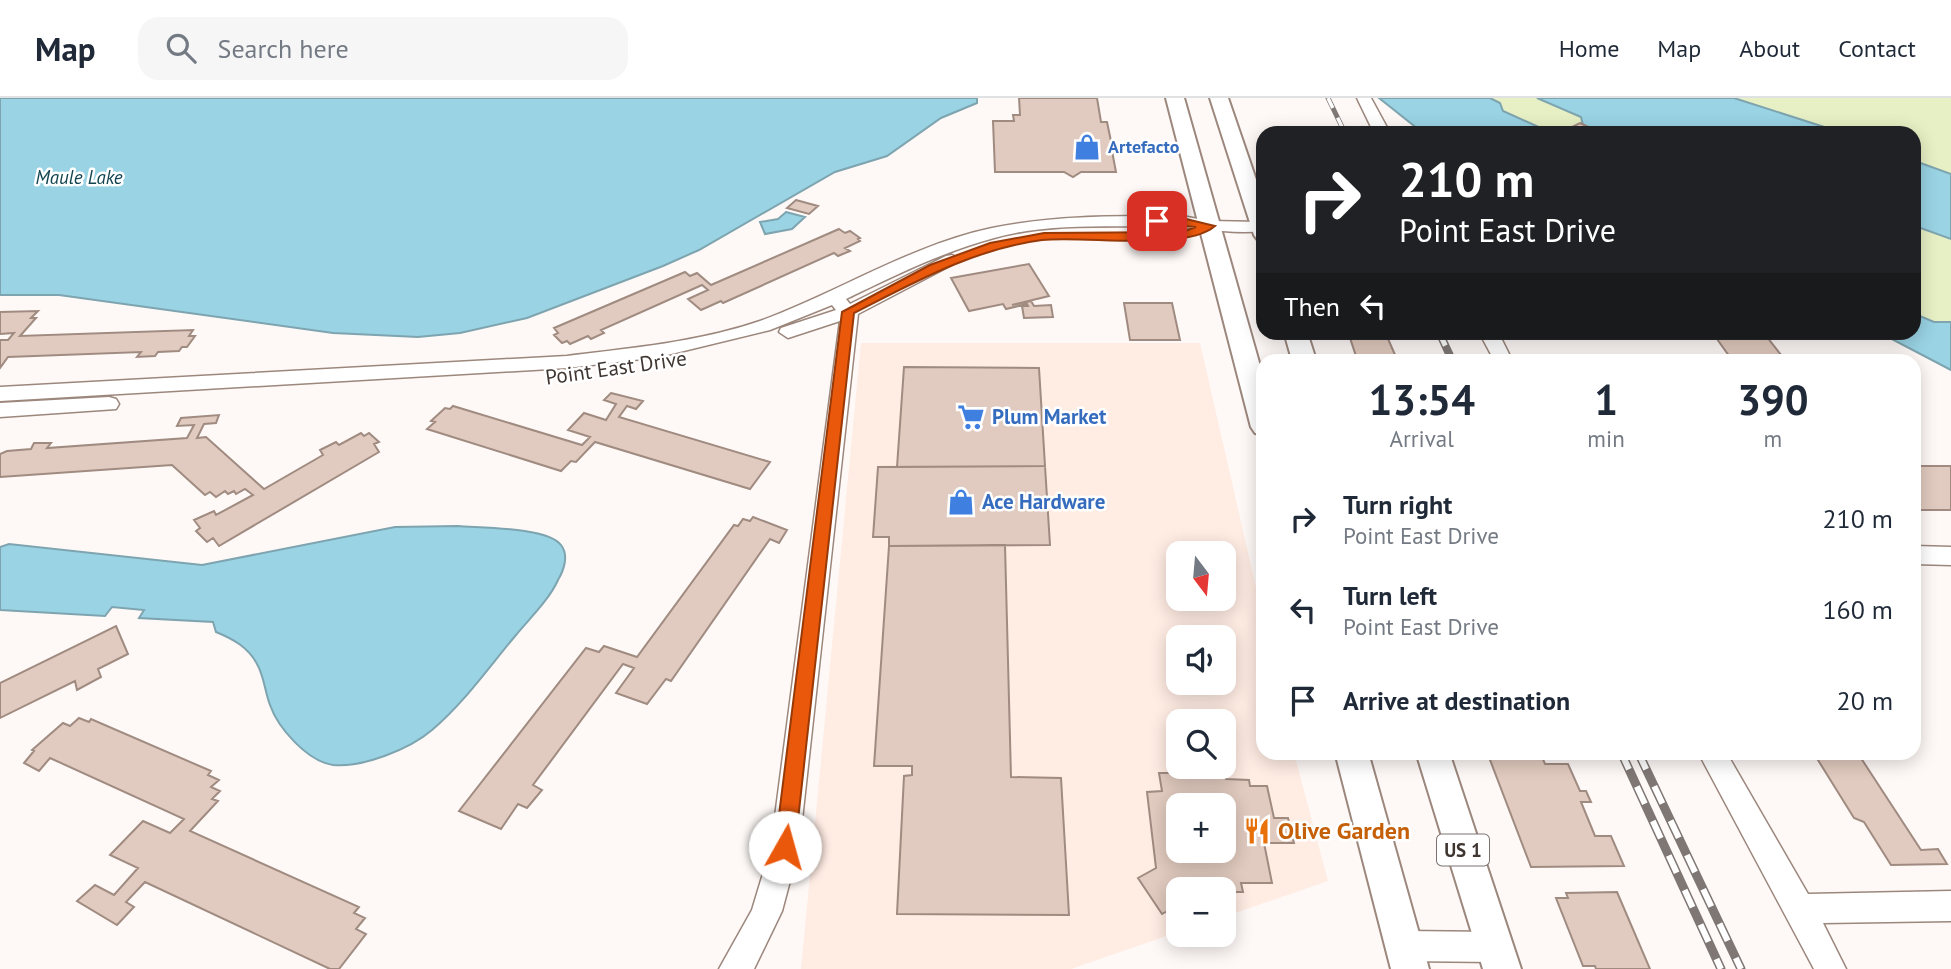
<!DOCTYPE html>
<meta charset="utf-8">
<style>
body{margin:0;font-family:"PT Sans",sans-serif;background:#f6f6f7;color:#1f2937;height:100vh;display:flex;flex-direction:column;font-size:26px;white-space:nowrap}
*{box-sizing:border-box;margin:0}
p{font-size:23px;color:#747a83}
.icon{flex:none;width:38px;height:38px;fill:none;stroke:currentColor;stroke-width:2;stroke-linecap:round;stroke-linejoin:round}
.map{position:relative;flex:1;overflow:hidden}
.drawer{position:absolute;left:1256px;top:256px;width:665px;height:406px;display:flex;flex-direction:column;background:#fff;border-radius:21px;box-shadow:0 4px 18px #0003}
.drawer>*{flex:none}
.guide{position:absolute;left:1256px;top:28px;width:665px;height:214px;border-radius:21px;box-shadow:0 4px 18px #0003;background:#202124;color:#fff;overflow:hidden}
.needle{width:46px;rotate:164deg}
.controls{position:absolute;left:1166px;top:443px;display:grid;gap:14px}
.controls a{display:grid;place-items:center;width:70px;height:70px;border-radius:14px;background:#fff;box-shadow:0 4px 18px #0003;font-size:35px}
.pin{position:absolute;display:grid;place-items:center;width:60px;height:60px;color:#fff;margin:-30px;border-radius:14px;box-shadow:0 4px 10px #0006}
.me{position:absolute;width:77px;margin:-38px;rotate:7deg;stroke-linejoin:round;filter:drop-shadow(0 0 5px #0008)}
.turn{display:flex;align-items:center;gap:24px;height:147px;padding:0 28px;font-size:32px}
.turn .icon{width:91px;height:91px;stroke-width:2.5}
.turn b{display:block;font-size:49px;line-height:60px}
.then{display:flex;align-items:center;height:66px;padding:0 28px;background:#0003;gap:14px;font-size:26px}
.eta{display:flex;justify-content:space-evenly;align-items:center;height:119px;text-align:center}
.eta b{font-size:42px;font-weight:800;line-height:49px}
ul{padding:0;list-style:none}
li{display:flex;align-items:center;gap:21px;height:91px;padding:0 28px}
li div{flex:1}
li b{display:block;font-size:26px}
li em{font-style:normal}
header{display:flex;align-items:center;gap:42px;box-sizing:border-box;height:98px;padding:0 35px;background:#fff;border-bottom:2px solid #e0e1e3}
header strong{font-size:33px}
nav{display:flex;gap:38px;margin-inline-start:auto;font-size:24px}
.search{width:490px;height:63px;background:#f6f6f7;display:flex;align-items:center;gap:18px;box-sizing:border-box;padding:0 24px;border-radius:21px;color:#747a83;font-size:26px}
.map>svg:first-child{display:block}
</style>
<header>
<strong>Map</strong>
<div class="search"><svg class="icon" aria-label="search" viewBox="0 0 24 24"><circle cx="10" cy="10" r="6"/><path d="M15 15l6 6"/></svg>Search here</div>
<nav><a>Home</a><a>Map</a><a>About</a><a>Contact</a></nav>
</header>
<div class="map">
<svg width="1951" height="871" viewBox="0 0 1951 871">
<rect width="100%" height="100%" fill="#fef9f7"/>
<path fill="#ffece3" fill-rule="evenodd" d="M861,245H1200L1263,520L1264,654L1294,655L1328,783L1223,819V791H1178V834L1071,871H801ZM1178,455H1223V500H1178ZM1178,539H1223V584H1178ZM1178,623H1223V668H1178ZM1178,707H1223V752H1178Z"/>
<path fill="#e7f0c4" d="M1490,0H1951V224H1934L1915,216L1914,35H1564L1543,31L1503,13L1500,5Z"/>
<path fill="#99d3e4" stroke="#7ea4af" stroke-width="2" d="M0,0H977V5L941,20L887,58L835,74L699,152L663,168L527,220L460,235L418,239L333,235L59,197H0Z
M1379,0H1490L1500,5L1503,13L1543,31L1564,35H1423Z
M1537,0H1734L1843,35H1618L1599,31L1573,35L1583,27L1581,19Z
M1915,63L1951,76V141L1915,128Z
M786,114L805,119L792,131L765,136L760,124L778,121Z
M1915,216L1934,224H1951V272L1880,235L1914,234Z
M458,428C481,430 547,429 561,447C569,457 564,472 558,482C549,502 530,520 516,537C489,569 464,605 432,632C410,651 362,670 333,667C307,663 278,630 270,607C265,594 264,578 257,566C248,549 233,541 216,534L213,524L139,520L144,512L112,509L105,518L0,512V449L9,446L202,467L395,429Z"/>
<path fill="#e1cabf" stroke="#a08b81" stroke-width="2" fill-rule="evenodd" d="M1019,0H1097L1101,24H1107L1111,43L1122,48L1112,53L1116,74H1081L1073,79L1064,74H995L993,23H1014L1013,17H1020Z
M1580,25L1601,35H1585L1572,29Z
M796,102L818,108L809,116L787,110Z
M839,131L845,135L850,133L860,140L858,141L860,143L845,150L850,153L838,158L834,155L723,205L721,203L701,212L688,201L708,192L702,187L601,232L604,235L591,241L588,238L570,246L567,243L562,245L554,237L558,235L554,230L685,174L690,178L697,175L711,187Z
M1029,166L1049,198L1012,207L1031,203L1034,208L1051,207L1053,219L1024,220L1022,208H1028L1027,206L1006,211L1003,206L969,213L951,180Z
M1124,205H1172L1180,242H1130Z
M38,213L31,220H36L20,238L193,232L189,238H195L187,249H182L179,253L158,254L155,258L137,259L141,254L8,259L0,270V242H8L14,235L0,236V214Z
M1348,234H1385L1396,259L1356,258Z
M1712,234H1763L1785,262H1732Z
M1670,260L1672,262L1556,261Z
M904,269L1039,270L1045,368L897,369Z
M611,295L643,303L636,311L627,308L619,319L770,364L750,391L595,344L576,364L571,363L561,373L427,331L435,324L431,323L445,310L450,311L453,308L582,347L590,339L568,332L584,315L606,322L616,306L604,302Z
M219,317L216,325L204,326L197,340L206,339L264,391L323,357L320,352L336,344L339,347L361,335L364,338L369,335L379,344L374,346L379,354L219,448L213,440L207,444L196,433L200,430L194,422L214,413L216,417L253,397L245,391L236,396L234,393L228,396L225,393L216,399L210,394L205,397L172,367L0,379V356L7,353L31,351L34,345H51L47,350L187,340L194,327L177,328L181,320Z
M1045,368L1050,447L889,448V439H873L878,369Z
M1914,368H1951V412H1914Z
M753,419L787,432L779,445L770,441L671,583L666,581L647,606L616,595L634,570L623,566L533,687L542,692L527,710L518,706L501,731L459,713L586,550L599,554L604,548L637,559L734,427L738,428L743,421L750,423Z
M1005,447L1011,679L1061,680L1069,817L897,816L904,678L912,677V668H874L889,448Z
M116,528L128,556L98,571L101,579L77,592L75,583L0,620V585Z
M79,620L89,624L91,621L211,673L208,677L219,682L211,689L220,693L212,701L218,703L190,733L359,809L354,815L365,820L356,831L366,836L339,871H330L145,784L126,804L134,809L117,827L77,803L95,787L114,797L138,770L110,757L143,723L170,735L184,721L50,660L39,673L24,665L34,653L32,652L63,625L70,628Z
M1487,654H1540L1545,666H1568L1580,693H1586L1591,704H1581L1595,738H1611L1624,768L1531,769Z
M1813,654H1857L1921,752L1938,751L1947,766L1891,767L1864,724L1854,720Z
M1187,672H1224L1226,681L1249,682L1250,688H1267L1274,720H1288L1294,745H1264L1272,785H1241L1243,794H1223V791H1178V807L1162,816L1138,780L1156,770L1147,694L1162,693L1159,675H1188ZM1178,707H1223V752H1178Z
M1617,794L1650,871H1596L1595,868H1583L1556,800H1568L1566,795Z"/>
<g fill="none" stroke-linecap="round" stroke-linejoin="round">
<g stroke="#9c877d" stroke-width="3">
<path id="minor" d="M1357,0H1371L1390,35H1374Z
M1182,118L1209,123L1261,124L1264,125V133C1228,137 1193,128 1158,128C1103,129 1047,125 994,140C942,154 894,178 846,201L850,206L946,158L952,157L961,162L858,216L799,749L782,813L754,871H719L752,812L771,749L840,223L788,240L779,234L781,230L836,212L832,207L770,232L659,259L567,270L0,303V289L567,258C631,250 699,244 760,223C837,195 911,147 992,130C1055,117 1118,118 1182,118Z
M1479,234H1498L1512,262H1494Z
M109,299L116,301L119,306L116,311L0,319V305Z
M1914,448L1951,449V467L1914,466Z
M1698,654H1726L1808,796L1951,793V823L1823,825L1846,871H1814Z
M1404,833L1495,834L1506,838L1510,849L1506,860L1495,864L1404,863L1393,859L1389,848L1393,837Z"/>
</g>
<g stroke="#9c877d" stroke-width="4">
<path id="major" d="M1166,0H1184L1264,282V337L1255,335L1251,329Z
M1210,0H1228L1264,105V143L1257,141L1254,137Z
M1284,234H1307L1316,262H1292Z
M1335,654H1368L1429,871H1391Z
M1416,654H1449L1521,871H1483Z"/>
</g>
<use href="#minor" fill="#fff" fill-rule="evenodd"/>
<use href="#major" fill="#fff" fill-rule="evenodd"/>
<g stroke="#7f7774" stroke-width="5">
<path id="rail-far2" d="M1328,0L1345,35"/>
</g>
<g stroke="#7f7774" stroke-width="8">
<path id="rail-far1" d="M1439,234L1452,262"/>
</g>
<g stroke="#7f7774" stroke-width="9">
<path id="rail" d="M1621,654L1721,871
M1638,654L1741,871"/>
</g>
<use href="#rail-far2" stroke="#fff" stroke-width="3.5" stroke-dasharray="11" stroke-linecap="butt"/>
<use href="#rail-far1" stroke="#fff" stroke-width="5" stroke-dasharray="15" stroke-linecap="butt"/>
<use href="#rail" stroke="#fff" stroke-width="6" stroke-dasharray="19" stroke-linecap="butt"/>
</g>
<path fill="#ea580c" stroke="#983908" stroke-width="2" d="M1157,120H1182L1215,128C1185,154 1084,137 1042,142C974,151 915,184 854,215L795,749L792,756L785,758L778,756L775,749L842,214L930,167L990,145L1044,135L1183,134L1196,129L1153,126V121Z"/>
<defs>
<g id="shop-bare" transform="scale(2.1)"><path d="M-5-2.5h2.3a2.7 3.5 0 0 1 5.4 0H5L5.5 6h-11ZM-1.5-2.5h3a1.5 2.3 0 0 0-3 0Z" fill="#3f7fe0" stroke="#fff" stroke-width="2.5" paint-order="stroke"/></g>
<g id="supermarket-bare" transform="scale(2.1)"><path d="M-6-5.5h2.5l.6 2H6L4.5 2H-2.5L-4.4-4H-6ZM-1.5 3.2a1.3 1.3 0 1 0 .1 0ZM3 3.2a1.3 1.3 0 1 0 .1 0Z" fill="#3f7fe0" stroke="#fff" stroke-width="2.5" paint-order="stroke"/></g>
<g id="restaurant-bare" transform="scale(2.1)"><path d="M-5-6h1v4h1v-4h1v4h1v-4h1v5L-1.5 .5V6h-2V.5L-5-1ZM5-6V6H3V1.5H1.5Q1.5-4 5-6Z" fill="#e8710a" stroke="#fff" stroke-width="2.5" paint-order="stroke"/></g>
</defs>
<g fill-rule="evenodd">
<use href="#shop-bare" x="1087" y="49"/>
<use href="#supermarket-bare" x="971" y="319"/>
<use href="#shop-bare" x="961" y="404"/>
<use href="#restaurant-bare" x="1257" y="733"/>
</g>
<g text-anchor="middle" stroke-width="5" stroke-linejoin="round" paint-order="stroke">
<g font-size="18" font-weight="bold" fill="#366cbe" stroke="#fff" text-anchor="start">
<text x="1108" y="55">Artefacto</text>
</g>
<g font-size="19" font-style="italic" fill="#124551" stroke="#fff">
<text x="79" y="86">Maule Lake</text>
</g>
<rect fill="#fff" stroke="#797270" stroke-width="2" x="1437" y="736.5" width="52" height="31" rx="5"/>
<g font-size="19" font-weight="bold" fill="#3f3632">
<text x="1463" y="759">US 1</text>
</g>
<g font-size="21" fill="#3f3632" stroke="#fff">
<text transform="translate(616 270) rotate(-8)" y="7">Point East Drive</text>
</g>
<g font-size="21" font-weight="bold" fill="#366cbe" stroke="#fff" text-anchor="start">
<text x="992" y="326">Plum Market</text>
<text x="982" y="411">Ace Hardware</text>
</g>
<g font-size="24" font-weight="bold" fill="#c56008" stroke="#fff" text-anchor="start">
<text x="1278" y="741">Olive Garden</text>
</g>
</g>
</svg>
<div class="controls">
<a><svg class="needle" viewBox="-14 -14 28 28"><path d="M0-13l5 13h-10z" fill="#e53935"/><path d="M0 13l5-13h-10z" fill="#747a83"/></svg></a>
<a><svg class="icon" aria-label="sound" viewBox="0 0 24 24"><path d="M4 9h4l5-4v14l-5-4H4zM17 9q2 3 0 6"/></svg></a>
<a><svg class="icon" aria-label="search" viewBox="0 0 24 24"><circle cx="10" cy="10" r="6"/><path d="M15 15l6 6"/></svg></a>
<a>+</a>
<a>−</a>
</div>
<div class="pin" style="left:1157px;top:123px;background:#d93025"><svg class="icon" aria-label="arrive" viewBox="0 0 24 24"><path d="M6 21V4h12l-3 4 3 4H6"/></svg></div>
<svg class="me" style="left:785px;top:749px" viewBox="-20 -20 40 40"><circle r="19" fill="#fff"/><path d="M0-13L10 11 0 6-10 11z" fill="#ea580c"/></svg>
<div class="guide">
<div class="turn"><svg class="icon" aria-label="right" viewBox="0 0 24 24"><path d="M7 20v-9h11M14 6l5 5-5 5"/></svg><div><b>210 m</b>Point East Drive</div></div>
<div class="then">Then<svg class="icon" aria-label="left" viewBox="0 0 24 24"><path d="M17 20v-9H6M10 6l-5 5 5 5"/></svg></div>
</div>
<section class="drawer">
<div class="eta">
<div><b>13:54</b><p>Arrival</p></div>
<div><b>1</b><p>min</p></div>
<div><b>390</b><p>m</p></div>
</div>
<ul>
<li><svg class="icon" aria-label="right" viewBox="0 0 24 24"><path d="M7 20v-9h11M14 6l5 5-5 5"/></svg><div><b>Turn right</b><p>Point East Drive</p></div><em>210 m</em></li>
<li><svg class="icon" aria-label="left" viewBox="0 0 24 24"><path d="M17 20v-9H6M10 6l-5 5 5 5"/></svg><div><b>Turn left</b><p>Point East Drive</p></div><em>160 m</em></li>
<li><svg class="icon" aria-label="arrive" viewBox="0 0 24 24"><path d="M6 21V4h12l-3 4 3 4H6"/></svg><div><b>Arrive at destination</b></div><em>20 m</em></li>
</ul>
</section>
</div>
